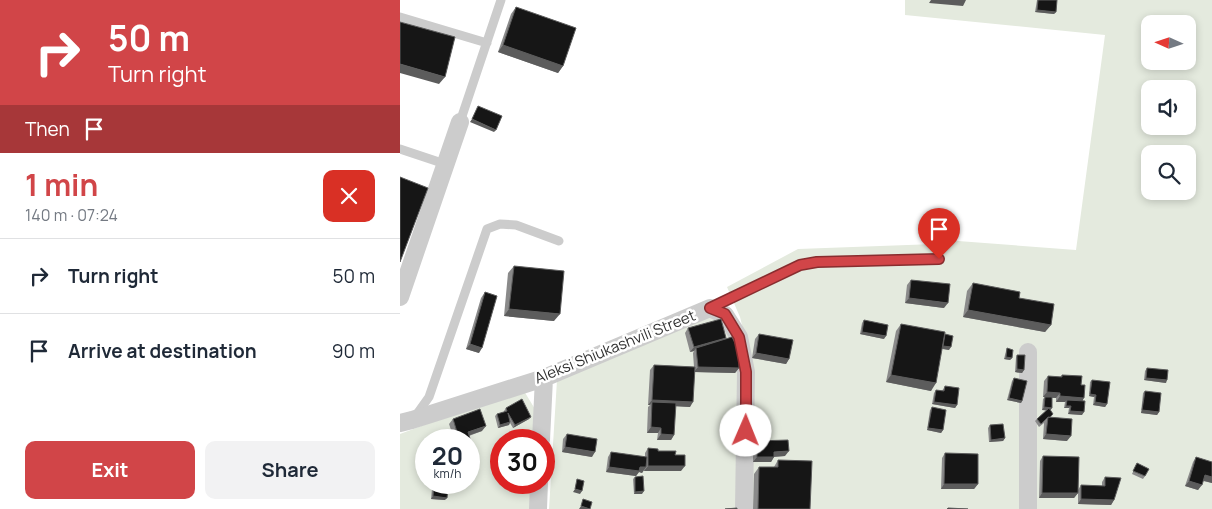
<!DOCTYPE html>
<meta charset="utf-8">
<style>
body{margin:0;font-family:Manrope,sans-serif;background:#f2f2f3;color:#1f2937;height:100vh;display:flex;flex-direction:column;font-size:19px;white-space:nowrap}
*{box-sizing:border-box;margin:0}
p{font-size:16px;color:#747a83}
.icon{flex:none;width:28px;height:28px;fill:none;stroke:currentColor;stroke-width:2;stroke-linecap:round;stroke-linejoin:round}
.map{position:relative;flex:1;overflow:hidden}
.side{display:flex;flex-direction:column;background:#fff;width:400px}
.side>*{flex:none}
.banner{background:#d14548;color:#fff;overflow:hidden}
.needle{width:32px;rotate:273deg}
.tools{position:absolute;left:741px;top:15px;display:grid;gap:10px}
.tools a{display:grid;place-items:center;width:55px;height:55px;border-radius:10px;background:#fff;box-shadow:0 2px 8px #0003;font-size:25px}
.speed{position:absolute;left:15px;top:429px;display:flex;gap:10px;font-size:25px;font-weight:700;text-align:center}
.speed>*{display:grid;place-content:center;width:65px;height:65px;border-radius:50%;background:#fff;box-shadow:0 2px 8px #0003;line-height:1}
.speed small{font-size:12px;font-weight:400}
.speed .limit{border:8px solid #d22;background:#fff;color:#111}
.pin{position:absolute;display:grid;place-items:center;width:42px;height:42px;color:#fff;margin:-51px -21px;border-radius:50% 50% 50% 0;rotate:-45deg;box-shadow:0 0 5px #0007}
.pin .icon{rotate:45deg}
.me{position:absolute;width:55px;margin:-28px;rotate:1deg;stroke-linejoin:round;filter:drop-shadow(0 0 4px #0008)}
.turn{display:flex;align-items:center;gap:18px;height:105px;padding:0 25px;font-size:22px}
.turn .icon{width:65px;height:65px;stroke-width:2.5}
.turn b{display:block;font-size:35px;line-height:42px}
.then{display:flex;align-items:center;height:48px;padding:0 25px;background:#0003;gap:10px;font-size:19px}
.round{display:grid;place-items:center;flex:none;width:52px;height:52px;border-radius:10px;background:#f2f2f3}
.overview{display:flex;align-items:center;justify-content:space-between;height:85px;padding:0 25px}
h1{font-size:30px;font-weight:700;line-height:38px;color:#d14548}
.button{display:flex;gap:10px;margin-top:auto;padding:10px 25px}
.button a{flex:1;height:58px;border-radius:10px;background:#d14548;color:#fff;font-size:20px;font-weight:700;line-height:58px;text-align:center}
.button a+a{background:#f2f2f3;color:#1f2937}
ul{padding:0;list-style:none}
li{display:flex;align-items:center;gap:15px;height:75px;padding:0 25px;border-top:1px solid #e0e1e3}
li div{flex:1}
li b{display:block;font-size:19px}
li em{font-style:normal}
main{display:flex;flex:1;min-height:0}
.map>svg:first-child{display:block}
</style>
<main>
<section class="side">
<div class="banner">
<div class="turn"><svg class="icon" aria-label="right" viewBox="0 0 24 24"><path d="M7 20v-9h11M14 6l5 5-5 5"/></svg><div><b>50 m</b>Turn right</div></div>
<div class="then">Then<svg class="icon" aria-label="arrive" viewBox="0 0 24 24"><path d="M6 21V4h12l-3 4 3 4H6"/></svg></div>
</div>
<div class="overview"><div><h1>1 min</h1><p>140 m · 07:24</p></div><a class="round" style="background:#d93025;color:#fff"><svg class="icon" aria-label="close" viewBox="0 0 24 24"><path d="M6 6l12 12M18 6L6 18"/></svg></a></div>
<ul>
<li><svg class="icon" aria-label="right" viewBox="0 0 24 24"><path d="M7 20v-9h11M14 6l5 5-5 5"/></svg><div><b>Turn right</b></div><em>50 m</em></li>
<li><svg class="icon" aria-label="arrive" viewBox="0 0 24 24"><path d="M6 21V4h12l-3 4 3 4H6"/></svg><div><b>Arrive at destination</b></div><em>90 m</em></li>
</ul>
<div class="button"><a>Exit</a><a>Share</a></div>
</section>
<div class="map">
<svg width="812" height="509" viewBox="0 0 812 509">
<rect width="100%" height="100%" fill="#fff"/>
<path fill="#e4eade" fill-rule="evenodd" d="M505,0H812V509H349L350,357L340,317L327,287L398,249L535,244L558,241L676,250L705,35L505,15ZM750,24H788V61H750ZM750,89H788V126H750ZM750,154H788V191H750Z
M309,317L319,320L326,330L339,356L337,509H149L157,380Z
M124,391L138,414L139,440H101V482L136,483L135,509H0V434L107,394ZM26,440H69V482H26Z"/>
<g fill="none" stroke-linecap="round" stroke-linejoin="round">
<path stroke="#ccc" stroke-width="9" d="M0,17L87,43
M60,122L101,0
M0,149L45,164
M310,308L400,265L417,262L539,259
M14,418L29,397L87,229L100,224L116,225L159,241"/>
<path stroke="#ccc" stroke-width="18" d="M0,297L60,122
M0,423L12,420L144,378L310,308L325,315L339,337L346,372L344,509
M141,440L144,378
M138,509L139,482
M628,509V352"/>
</g>
<path fill="#8a8a8a" d="M637,0H657L656,12L654,14L635,12Z
M116,7L163,66L158,73L98,52L111,14Z
M114,266L154,321L104,316L108,273Z
M511,280L544,308L505,303L507,285Z
M573,283L619,298L651,325L645,332L563,317L567,291Z
M85,292L79,353L66,349L81,298Z
M464,320L484,339L460,334L462,323Z
M501,324L545,334L549,350L542,349L531,391L486,382L496,331Z
M288,328L325,340L339,368L335,373L295,372L290,407L275,406L274,435L271,440H257L258,433H247L248,407L250,405H248L250,370L254,365L294,367L293,353L294,351L290,352L285,333Z
M359,334L389,359L386,364L352,358L355,339Z
M607,348L612,358L610,360L604,359L606,351Z
M617,355L624,370L622,373L615,372L616,357Z
M747,368L766,383L744,380L745,371Z
M662,375L681,385L683,401L682,415L668,414L669,408H664L665,402H656V398H652L650,410L653,414L650,418L667,441L643,439L644,423L639,427L635,421L637,419L647,410H642L643,399L645,397H643L644,381L648,376L660,377Z
M614,378L622,401L621,403L607,400L612,381Z
M692,380L707,404L705,407L693,405L694,397L689,396L690,382Z
M545,386L557,405L555,408L532,404L534,393L536,390L542,391Z
M745,391L759,412L757,415L741,413L743,393Z
M532,407L543,430L541,433L527,430L530,410Z
M106,408L129,419L113,428L110,423L109,425L98,428L95,416L97,414L104,412V411Z
M53,419L82,431L69,436L72,445L69,450V440L52,433L49,424Z
M590,425L605,438L603,441L589,442L588,428Z
M167,434L192,457L162,452L163,439Z
M357,441L385,456L374,457L371,462H353V446Z
M248,448L275,455L281,471H244V470L242,473L239,472L236,476L206,472L208,457L211,452L245,457V453Z
M545,453L578,484L574,489H541L542,458Z
M643,456L678,490L681,485L702,486V482L705,477L714,500L711,505L678,504V493L674,498H639L640,461Z
M796,457L812,462V483L803,481L798,490L785,486L793,462Z
M378,460L410,509H353L354,474L359,467H374Z
M737,463L745,476L743,479L732,474Z
M235,477L242,494H234L233,479Z
M34,487L45,500L31,499L32,489Z"/>
<path fill="#5c5c5c" d="M531,0H566L563,6L529,3Z
M637,10L656,12L654,14L635,12Z
M103,45L163,66L158,73L98,52Z
M0,64L45,77L39,84L0,73Z
M72,119L96,130L94,132L70,122Z
M509,298L548,303L544,308L505,303Z
M109,309L160,314L154,321L104,316Z
M568,310L651,325L645,332L563,317Z
M462,332L486,336L484,339L460,334Z
M326,338L322,343L296,348L294,351L290,352L294,347Z
M70,344L82,348L79,353L66,349Z
M540,345L551,347L549,350L539,348Z
M356,353L389,359L386,364L352,358Z
M606,357L612,358L610,360L604,359Z
M298,367L339,368L335,373L294,372Z
M617,369L624,370L622,373L615,372Z
M491,375L536,383L531,391L486,382Z
M746,378L767,380L766,383L744,380Z
M647,392L660,393L656,398L643,397Z
M690,394L696,395L694,397L689,396Z
M660,396L684,398L681,403L667,400L665,402H656Z
M609,398L622,401L621,403L607,400Z
M252,400L293,402L290,407L252,405V402L250,405H248Z
M534,402L557,405L555,408L532,404Z
M695,402L707,404L705,407L693,405Z
M666,406H671L669,408H664Z
M644,407L652,408L650,411L642,410Z
M742,410L759,412L757,415L741,413Z
M670,411L684,412L682,415L668,414Z
M131,417L129,419L113,428L115,425Z
M110,422L109,425L98,428L100,425Z
M86,426L82,431L64,437L68,432Z
M251,427L261,428L258,433H247Z
M528,428L543,430L541,433L527,430Z
M261,434L274,435L271,440H257Z
M646,434L671,436L667,441L643,439Z
M605,438L603,441L589,442L591,440Z
M165,447L195,452L192,457L162,452Z
M389,451L385,456L370,457L374,452Z
M357,457H374L371,462H353Z
M248,466H285L281,471H244Z
M209,467H246L242,473L239,472L236,476L206,472Z
M805,475L812,477V483L801,480Z
M789,481L802,485L798,490L785,486Z
M544,484H578L574,489H541Z
M175,489L182,491L180,494L173,492Z
M244,491L242,494H234L235,492Z
M642,493H678L674,498H639Z
M33,496L47,498L45,500L31,499Z
M681,499L714,500L711,505L678,504Z
M181,506L190,509H179Z"/>
<path fill="#161616" stroke="#5c5c5c" d="M638,0H657L656,12L637,10Z
M116,7L176,28L163,66L103,45Z
M0,22L55,37L45,77L0,64Z
M78,106L102,116L96,130L72,119Z
M0,177L28,188L0,262Z
M114,266L164,271L160,314L109,309Z
M511,280L550,284L548,303L509,298Z
M573,283L620,292L619,298L654,304L651,325L568,310Z
M85,292L97,296L82,348L70,344Z
M321,319L326,338L294,347L288,328Z
M464,320L488,325L486,336L462,332Z
M501,324L545,332L536,383L491,375Z
M359,334L393,340L389,359L356,353Z
M545,334L553,336L551,347L543,346Z
M332,337L339,351V368L298,367L296,348Z
M607,348L613,350L612,358L606,357Z
M617,355H625L624,370L617,369Z
M254,365L295,367L293,402L252,400Z
M747,368L768,370L767,380L746,378Z
M662,375L682,376L681,385H685L684,398L660,396V393L647,392L648,376L662,377Z
M614,378L627,381L622,401L609,398Z
M692,380L710,382L707,404L695,402L696,395L690,394Z
M545,386L559,388L557,405L534,402L536,390L544,391Z
M745,391L761,393L759,412L742,410Z
M645,397H652V408L644,407Z
M122,399L131,417L115,425L108,413L110,422L100,425L97,414L107,411L106,408Z
M667,400L685,401L684,412L670,411L671,406H666Z
M252,402L276,403L274,435L261,434V428L251,427Z
M532,407L546,410L543,430L528,428Z
M649,408L653,414L649,418L648,417L641,424L637,419Z
M80,409L86,426L68,432L72,445L69,446V440H33L57,432L53,419Z
M648,417L672,419L671,436L646,434Z
M603,424L605,438L591,440L590,425Z
M167,434L197,439L195,452L165,447Z
M131,438L138,439V440H131Z
M388,440L389,451L374,452V457H357V441Z
M248,448L258,449V451H276L275,455H285V466H248Z
M211,452L247,457L246,467H240L239,471L209,467Z
M545,453L578,454V484H544Z
M643,456L679,457L678,493H642Z
M796,457L812,462V477L805,475L802,485L789,481Z
M378,460L412,461L410,509H358L359,467H378Z
M737,463L749,469L745,476L733,471Z
M243,476L244,491L235,492V477Z
M705,477L721,478L714,500L681,499V485L705,486Z
M177,479L184,481L182,491L175,489Z
M34,487L48,489L47,498L33,496Z
M183,499L192,502L190,509L181,506Z
M337,508V509H325Z
M548,508L568,509H547Z"/>
<g fill="none" stroke-linecap="round" stroke-linejoin="round">
<g stroke="#882d2f" stroke-width="12">
<path id="route" d="M346,431V372L339,337L325,314L310,308L400,265L417,262L539,259"/>
</g>
<use href="#route" stroke="#d14548" stroke-width="9"/>
</g>
<g text-anchor="middle" stroke-width="5" stroke-linejoin="round" paint-order="stroke">
<g font-size="15" fill="#2f2f2f" stroke="#fff">
<text transform="translate(215 347) rotate(-22)" y="5">Aleksi Shiukashvili Street</text>
</g>
</g>
</svg>
<div class="tools">
<a><svg class="needle" viewBox="-14 -14 28 28"><path d="M0-13l5 13h-10z" fill="#e53935"/><path d="M0 13l5-13h-10z" fill="#747a83"/></svg></a>
<a><svg class="icon" aria-label="sound" viewBox="0 0 24 24"><path d="M4 9h4l5-4v14l-5-4H4zM17 9q2 3 0 6"/></svg></a>
<a><svg class="icon" aria-label="search" viewBox="0 0 24 24"><circle cx="10" cy="10" r="6"/><path d="M15 15l6 6"/></svg></a>
</div>
<div class="speed"><div>20<small>km/h</small></div><div class="limit">30</div></div>
<div class="pin" style="left:539px;top:259px;background:#d93025"><svg class="icon" aria-label="arrive" viewBox="0 0 24 24"><path d="M6 21V4h12l-3 4 3 4H6"/></svg></div>
<svg class="me" style="left:346px;top:431px" viewBox="-20 -20 40 40"><circle r="19" fill="#fff"/><path d="M0-13L10 11 0 6-10 11z" fill="#d14548"/></svg>
</div>
</main>
